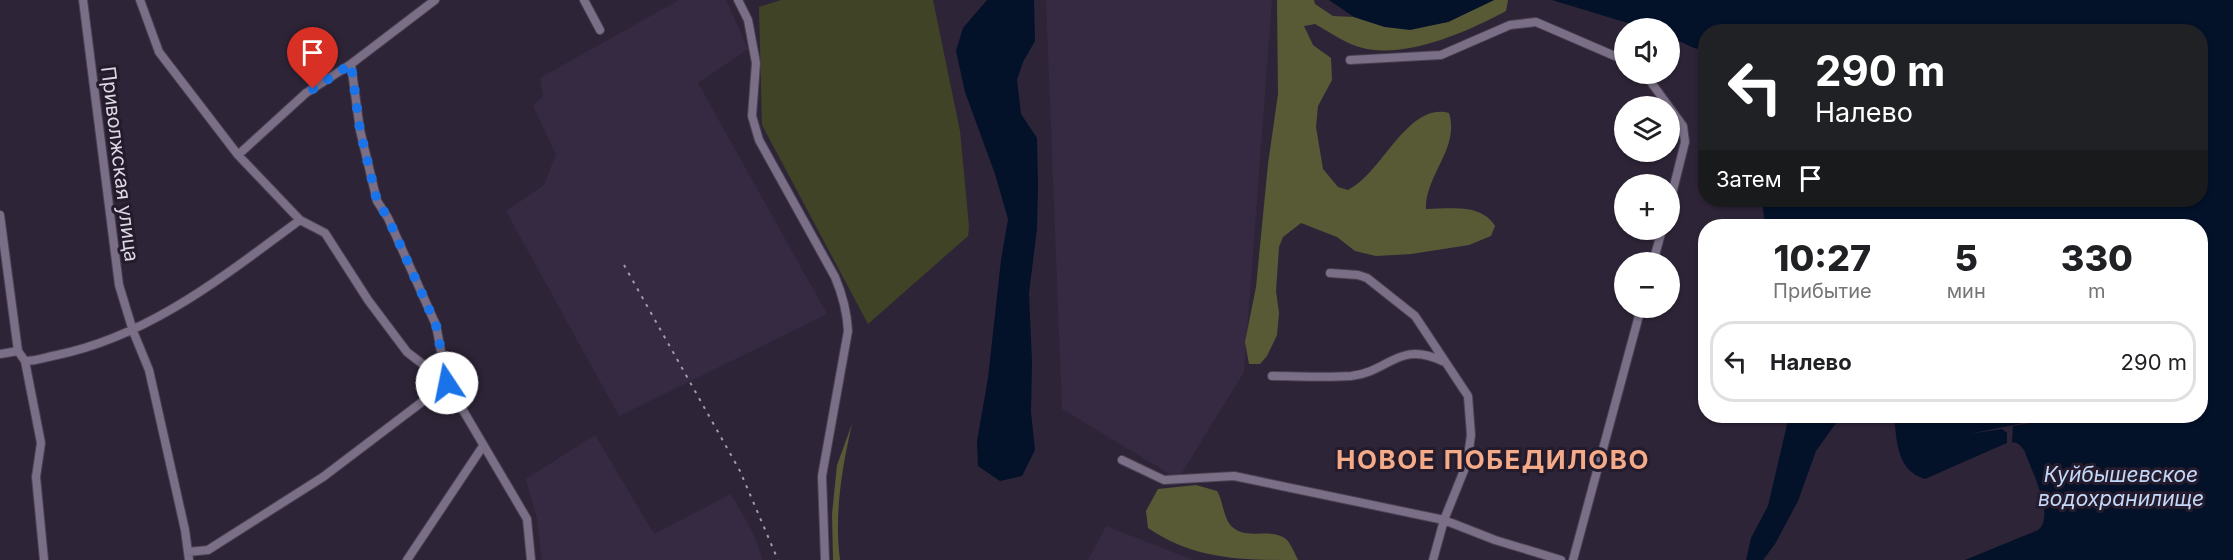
<!DOCTYPE html>
<html lang="ru">
<meta charset="utf-8">
<style>
body{margin:0;font-family:Inter,sans-serif;background:#f2f2f2;color:#202124;height:100vh;display:flex;flex-direction:column;font-size:22px;white-space:nowrap}
*{box-sizing:border-box;margin:0}
p{font-size:20px;color:#757577}
.icon{flex:none;width:33px;height:33px;fill:none;stroke:currentColor;stroke-width:2;stroke-linecap:round;stroke-linejoin:round}
.map{position:relative;flex:1;overflow:hidden}
.drawer{position:absolute;left:1698px;top:219px;width:510px;height:204px;display:flex;flex-direction:column;background:#fff;border-radius:24px;box-shadow:0 2px 4px #0004}
.drawer>*{flex:none}
.guide{position:absolute;left:1698px;top:24px;width:510px;height:183px;border-radius:24px;box-shadow:0 2px 4px #0004;background:#202124;color:#fff;overflow:hidden}
.controls{position:absolute;left:1614px;top:18px;display:grid;gap:12px}
.controls a{display:grid;place-items:center;width:66px;height:66px;border-radius:50%;background:#fff;box-shadow:0 2px 4px #0004;font-size:30px}
.pin{position:absolute;display:grid;place-items:center;width:51px;height:51px;color:#fff;margin:-62px -26px;border-radius:50% 50% 50% 0;rotate:-45deg;box-shadow:0 0 6px #0007}
.pin .icon{rotate:45deg}
.me{position:absolute;width:66px;margin:-33px;rotate:349deg;stroke-linejoin:round;filter:drop-shadow(0 0 4px #0008)}
.turn{display:flex;align-items:center;gap:21px;height:126px;padding:0 18px;font-size:27px}
.turn .icon{width:78px;height:78px;stroke-width:2.5}
.turn b{display:block;font-size:42px;line-height:51px}
.then{display:flex;align-items:center;height:57px;padding:0 18px;background:#0003;gap:12px;font-size:22px}
.eta{display:flex;justify-content:space-evenly;align-items:center;height:102px;text-align:center}
.eta b{font-size:36px;font-weight:800;line-height:42px}
ul{padding:0;list-style:none}
li{display:flex;align-items:center;gap:18px;height:81px;margin:0 12px 9px;padding:0 6px;border:3px solid #e0e0e0;border-radius:24px}
li div{flex:1}
li b{display:block;font-size:22px}
li em{font-style:normal}
.map>svg:first-child{display:block}
</style>
<div class="map">
<svg width="2233" height="560" viewBox="0 0 2233 560">
<rect width="100%" height="100%" fill="#2e2437"/>
<path fill="#362a43" d="M679,0H726L748,49L698,83L827,314L619,416L506,211L544,185L556,154L533,106L543,96L540,78Z
M1046,0H1272L1244,372L1178,479L1062,409Z
M595,435L654,534L731,494L752,531L763,560H542L537,519L526,479Z
M1106,526L1193,560H1088Z"/>
<path fill="#414326" d="M781,0H933L960,131L969,227L968,236L868,324L762,125L759,7Z"/>
<path fill="#585a36" d="M1277,0H1314L1315,4L1333,16L1354,17L1385,27L1448,22L1494,0H1508L1506,11C1467,32 1400,62 1356,46C1342,41 1328,31 1315,24L1304,26L1313,45L1331,58L1332,80L1318,106L1316,127L1323,169L1338,187L1348,190C1382,174 1407,102 1449,113C1460,148 1425,175 1426,209C1450,209 1481,203 1495,226L1491,236L1469,245L1411,254L1376,256L1355,251L1337,237L1301,223L1283,237L1279,247L1276,291L1279,313L1277,335L1267,356L1260,364H1249L1245,342L1256,287L1268,164L1278,94Z
M852,424C842,468 834,514 840,560H833L832,514L837,465Z
M1196,485L1217,491C1224,502 1223,522 1235,529C1249,539 1272,528 1286,539C1291,544 1295,554 1298,560C1241,560 1195,560 1148,528L1146,511L1158,489Z"/>
<path fill="#031129" d="M987,0H1034L1035,41L1023,62L1017,80L1021,114L1037,138L1038,185L1037,229L1029,293L1032,362L1031,412L1035,450L1022,476L1000,481L978,466L977,441L988,378L1001,260L1008,219L995,174L965,92L956,51L963,28Z
M1329,0H1494L1448,22L1410,30L1385,27L1354,17Z
M1552,0H2233V560H1965L2038,530C2056,517 2031,470 2025,452C2021,445 2018,442 2009,442L1925,479C1896,470 1897,441 1894,416H2200V226H1765L1762,200H2200V32H1706L1705,50L1694,48L1670,37V28H1644Z
M1789,416H1841L1816,451L1798,501L1775,544L1763,560H1746L1751,538L1768,506Z"/>
<path fill="#2e2437" d="M2058,416H2069L2013,426L2012,442L2007,443V433L2002,429L1969,434Z"/>
<g fill="none" stroke-linecap="round" stroke-linejoin="round">
<g stroke="#494251" stroke-width="10">
<path id="minor" d="M83,0L119,285L133,331L149,370L185,530L189,560
M140,0L159,52L238,155L300,220L325,233L368,300L407,352L447,383L323,477L208,550L188,552
M435,0L351,64L360,130L377,201L388,218L436,325L447,383L527,519L531,560
M584,0L600,30
M738,0L748,20L756,63L752,116L759,140L835,277C843,296 847,311 848,331L822,476L825,560
M1350,60L1441,55L1510,25L1536,22L1624,60
M1645,74L1683,126L1685,142L1670,202
M238,155L306,93L351,64
M0,215L18,351L25,361L41,443L36,477L44,560
M1653,262L1662,230
M1330,273L1358,275L1367,278L1415,316L1468,396L1471,435L1467,463L1444,520L1433,560
M0,354L18,351
M25,361C36,361 46,357 57,355C150,336 225,275 300,220
M1272,376C1298,376 1325,378 1351,376C1389,372 1399,340 1442,361
M1122,460L1164,480L1234,476L1444,520L1495,540L1561,560
M407,560L483,446
M1573,560L1641,308"/>
</g>
<use href="#minor" stroke="#7a6f86" stroke-width="8"/>
<path stroke="#a29ba9" stroke-width="2" stroke-dasharray="3 6" stroke-linecap="butt" d="M624,265L740,471L778,560"/>
</g>
<g fill="none" stroke-linecap="round" stroke-linejoin="round">
<path stroke="#1a73e8" stroke-width="10" stroke-dasharray="0 18" d="M313,89L351,64L360,130L377,201L388,218L436,325L447,383"/>
</g>
<g text-anchor="middle" stroke-width="6" stroke-linejoin="round" paint-order="stroke">
<g font-size="20" fill="#dcd7e3" stroke="#241b2d">
<text transform="translate(120 164) rotate(83)" y="7">Приволжская улица</text>
</g>
<g font-size="21" font-style="italic" fill="#c3d9f9" stroke="#241b2d">
<text x="2121" y="482">Куйбышевское<tspan x="2121" dy="24">водохранилище</tspan></text>
</g>
<g font-size="26" font-weight="bold" letter-spacing="1.5" fill="#f5ab88" stroke="#241b2d">
<text x="1493" y="469">НОВОЕ ПОБЕДИЛОВО</text>
</g>
</g>
</svg>
<div class="controls">
<a><svg class="icon" aria-label="sound" viewBox="0 0 24 24"><path d="M4 9h4l5-4v14l-5-4H4zM17 9q2 3 0 6"/></svg></a>
<a><svg class="icon" aria-label="layers" viewBox="0 0 24 24"><path d="M12 4l9 5-9 5-9-5zM3 14l9 5 9-5"/></svg></a>
<a>+</a>
<a>−</a>
</div>
<div class="pin" style="left:313px;top:89px;background:#d93025"><svg class="icon" aria-label="arrive" viewBox="0 0 24 24"><path d="M6 21V4h12l-3 4 3 4H6"/></svg></div>
<svg class="me" style="left:447px;top:383px" viewBox="-20 -20 40 40"><circle r="19" fill="#fff"/><path d="M0-13L10 11 0 6-10 11z" fill="#1a73e8"/></svg>
<div class="guide">
<div class="turn"><svg class="icon" aria-label="left" viewBox="0 0 24 24"><path d="M17 20v-9H6M10 6l-5 5 5 5"/></svg><div><b>290 m</b>Налево</div></div>
<div class="then">Затем<svg class="icon" aria-label="arrive" viewBox="0 0 24 24"><path d="M6 21V4h12l-3 4 3 4H6"/></svg></div>
</div>
<section class="drawer">
<div class="eta">
<div><b>10:27</b><p>Прибытие</p></div>
<div><b>5</b><p>мин</p></div>
<div><b>330</b><p>m</p></div>
</div>
<ul>
<li><svg class="icon" aria-label="left" viewBox="0 0 24 24"><path d="M17 20v-9H6M10 6l-5 5 5 5"/></svg><div><b>Налево</b></div><em>290 m</em></li>
</ul>
</section>
</div>
